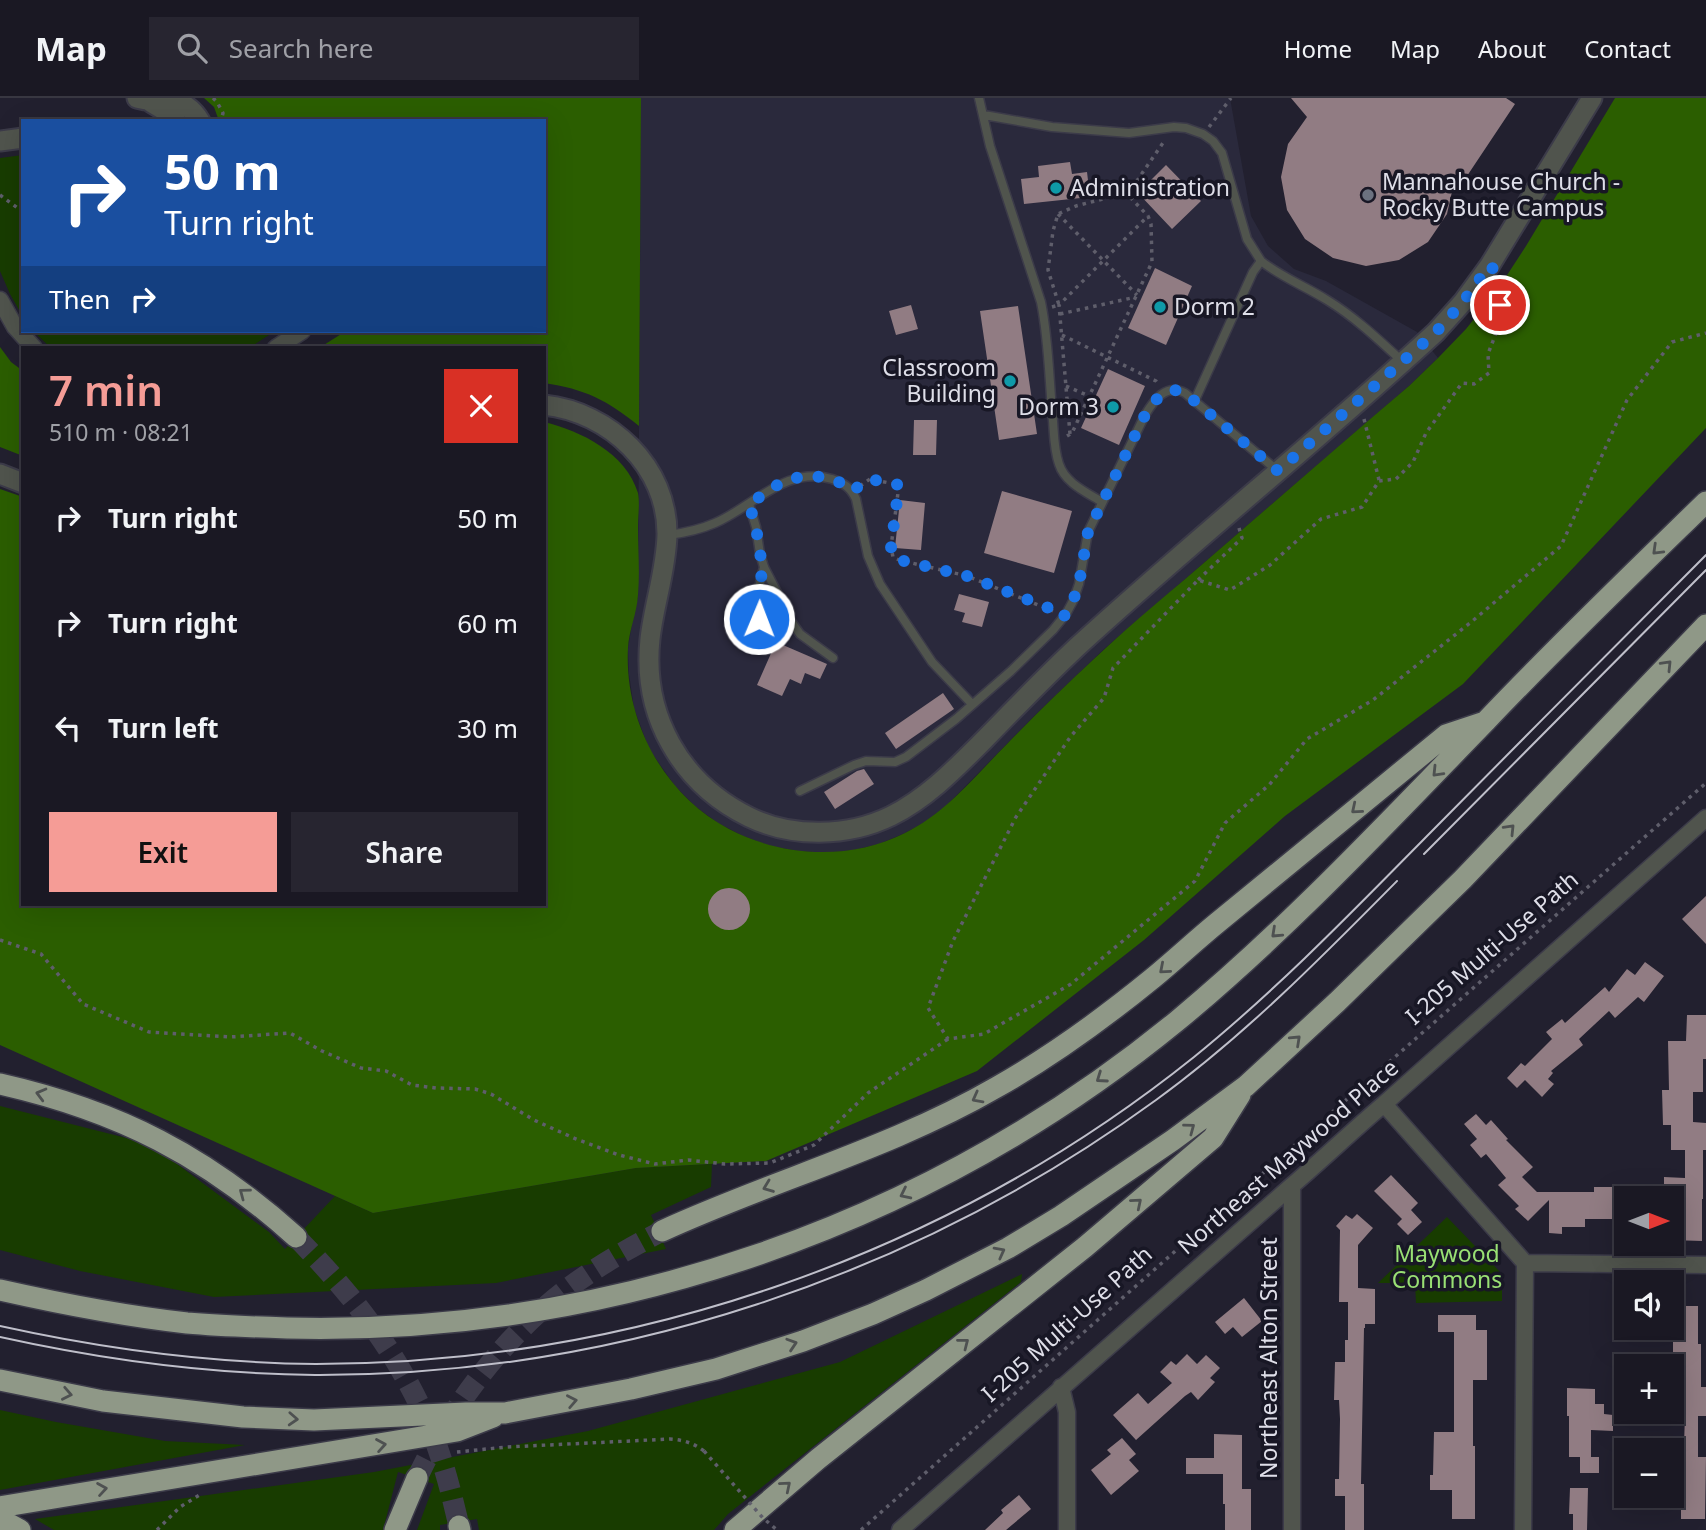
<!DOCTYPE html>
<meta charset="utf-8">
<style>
body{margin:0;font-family:"Noto Sans",sans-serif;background:#272530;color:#f1f3f6;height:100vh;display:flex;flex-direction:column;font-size:26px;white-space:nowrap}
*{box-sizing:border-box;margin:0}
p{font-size:23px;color:#9fa0a6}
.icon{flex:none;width:38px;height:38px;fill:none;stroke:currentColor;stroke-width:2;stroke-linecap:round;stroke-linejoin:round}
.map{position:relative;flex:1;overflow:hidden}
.drawer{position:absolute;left:21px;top:248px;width:525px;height:560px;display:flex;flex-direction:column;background:#1a1823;border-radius:0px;box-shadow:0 7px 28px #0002,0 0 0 2px #383741}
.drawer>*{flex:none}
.banner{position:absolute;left:21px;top:21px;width:525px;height:214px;border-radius:0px;box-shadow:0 7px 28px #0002,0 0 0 2px #383741;background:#1a4fa0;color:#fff;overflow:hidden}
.needle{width:46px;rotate:90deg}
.fabs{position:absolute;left:1614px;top:1088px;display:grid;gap:14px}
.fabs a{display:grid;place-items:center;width:70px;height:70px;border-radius:0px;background:#1a1823;box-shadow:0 7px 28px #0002,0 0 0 2px #383741;font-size:35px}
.pin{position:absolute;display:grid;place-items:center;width:60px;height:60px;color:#fff;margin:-30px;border:4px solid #fff;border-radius:50%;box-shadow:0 2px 7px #0007}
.me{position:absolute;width:77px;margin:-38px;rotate:1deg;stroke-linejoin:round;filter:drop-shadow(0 0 5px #0008)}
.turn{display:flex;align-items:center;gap:24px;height:147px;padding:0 28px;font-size:32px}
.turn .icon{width:91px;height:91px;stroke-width:2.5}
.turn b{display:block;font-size:49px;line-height:60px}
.then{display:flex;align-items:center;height:66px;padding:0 28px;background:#0003;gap:14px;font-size:26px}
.round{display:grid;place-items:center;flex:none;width:74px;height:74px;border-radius:0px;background:#272530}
.summary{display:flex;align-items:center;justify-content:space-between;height:119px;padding:0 28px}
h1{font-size:42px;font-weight:600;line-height:52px;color:#f59c96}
.button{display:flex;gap:14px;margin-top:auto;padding:14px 28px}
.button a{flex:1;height:80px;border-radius:0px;background:#f59c96;color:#111;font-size:28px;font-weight:600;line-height:80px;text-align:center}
.button a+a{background:#272530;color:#f1f3f6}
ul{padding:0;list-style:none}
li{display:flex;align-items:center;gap:21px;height:105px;padding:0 28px}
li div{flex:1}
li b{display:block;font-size:26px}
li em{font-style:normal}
header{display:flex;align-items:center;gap:42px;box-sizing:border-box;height:98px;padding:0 35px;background:#1a1823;border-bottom:2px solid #383741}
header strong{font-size:33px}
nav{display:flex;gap:38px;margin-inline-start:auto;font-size:24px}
.search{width:490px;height:63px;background:#272530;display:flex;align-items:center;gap:18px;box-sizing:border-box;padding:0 24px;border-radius:0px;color:#9fa0a6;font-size:26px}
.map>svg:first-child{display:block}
</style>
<header>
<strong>Map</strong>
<div class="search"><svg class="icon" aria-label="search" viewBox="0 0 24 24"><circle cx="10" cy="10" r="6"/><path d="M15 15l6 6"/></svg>Search here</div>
<nav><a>Home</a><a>Map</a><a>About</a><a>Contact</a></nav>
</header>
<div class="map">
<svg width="1706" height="1432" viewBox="0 0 1706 1432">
<rect width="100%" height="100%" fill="#22202f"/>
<path fill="#2a293c" d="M641,0H1230L1251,118L1268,148L1294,171L1326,183L1417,234L1438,260L1409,288L1104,551L1034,618L946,708L927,723L905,735L879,746L854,752L826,755L798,753L770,748L743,738L718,725L696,709L675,688L649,651L634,610L629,576L628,551L632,525L638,499Z"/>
<path fill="#183c00" d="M23,57V219L10,196L0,173V60Z
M33,233H275L249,250H51Z
M0,1008L150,1046L269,1134L285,1151L335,1098L373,1115L636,1070L712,1066L711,1089L651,1117L666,1151L496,1185L214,1199L80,1173L0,1152Z
M1447,1119L1502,1176V1203L1416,1205L1415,1185H1378Z
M1022,1176L1021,1184L728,1416L714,1432H479L477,1421L440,1427V1432H417L434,1386L398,1374L383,1432H54L35,1421L374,1374L588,1333L840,1264Z
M0,1312L56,1324L165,1343L245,1347L0,1392Z"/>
<path fill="#2b5e00" d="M204,0H641L639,328C607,302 585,291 544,285V250H319L346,233H544V23H219L214,9Z
M1615,0H1706V330L1463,586L1285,718L1144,842L977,973L766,1063L636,1070L373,1115L0,947V391L23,399V807H544V324C581,333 626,355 638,395C640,405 638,418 638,429C638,451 640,474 638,497C637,515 629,532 628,550C624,623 664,697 729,731C783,759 849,763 905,735C946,715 976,677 1007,646C1036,616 1065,588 1095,560C1133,524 1174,491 1213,457C1278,401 1343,344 1409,288L1438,260L1466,231L1498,191L1526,148Z
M0,249L11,264L23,273V358L0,349Z"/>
<path fill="#917c83" d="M1291,0H1506L1515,6L1467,78L1455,80L1447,116L1428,144L1399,162L1366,168L1333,160L1305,141L1287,112L1281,79L1288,46L1307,19Z
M1070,64L1072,76L1087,74L1090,99L1024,106L1021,81L1039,79L1038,68Z
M1166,67L1201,103L1172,131L1138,95Z
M1155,170L1192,188L1166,247L1128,230Z
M911,207L918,231L896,237L889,213Z
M1018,208L1037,336L999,342L980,213Z
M1108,271L1145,288L1119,347L1081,330Z
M914,322H937L936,357H913Z
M1002,393L1072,413L1054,475L984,455Z
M900,402L925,405L921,452L895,450Z
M959,496L989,504L982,529L962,524L965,515L954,512Z
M776,544L827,566L820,581L805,575L801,586L790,581L782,598L757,587Z
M943,595L954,611L896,651L885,635Z
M864,671L874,686L835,711L824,694L857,673Z
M708 811a21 21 0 1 1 42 0a21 21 0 1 1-42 0Z
M1706,798V846L1682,821Z
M1645,864L1664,878L1644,904L1638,899L1615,920L1609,913L1579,941L1583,947L1551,973L1553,975L1548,981L1554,986L1542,999L1525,982L1517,990L1507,980L1521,965L1525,968L1552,941L1546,934L1562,921L1565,925L1605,889L1609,894L1627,871L1635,877Z
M1687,917H1706V961H1703V994H1693V1024L1706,1025V1052H1703V1101H1702V1143L1671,1142V1093H1664V1079L1685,1080V1052H1671V1027H1663L1662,992H1669L1668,943H1686Z
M1476,1016L1486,1027L1491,1022L1508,1041L1506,1042L1533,1069L1522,1079L1537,1094H1594V1089H1625L1624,1121H1585V1129H1562V1136L1549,1135V1102L1528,1123L1515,1111L1519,1108L1498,1087L1506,1080L1486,1056L1481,1060L1470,1047L1477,1041L1464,1026Z
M1391,1077L1418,1105L1411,1112L1422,1124L1408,1137L1397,1126L1402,1121L1374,1093Z
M1357,1116L1373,1130L1358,1147V1190L1375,1191V1226H1365V1230H1364L1361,1386H1364V1432H1345V1398H1335V1381H1339L1340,1321L1339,1302H1334L1335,1264H1345V1242H1348V1204H1339L1340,1132L1336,1128L1346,1117L1352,1121Z
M1244,1200L1262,1223L1242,1239L1233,1229L1225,1236L1215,1224Z
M1671,1208H1698V1246H1701V1289H1706V1318H1698V1359H1706L1705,1421H1681V1409H1678V1346H1684L1685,1318H1678V1282H1673V1234H1671Z
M1438,1217H1476V1232H1487V1282H1473V1348H1475V1421H1452V1392H1430V1377H1433L1434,1334H1454V1234H1438Z
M1187,1256L1197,1266L1206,1257L1220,1270L1210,1280L1215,1284L1198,1302L1191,1294L1185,1298L1136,1342L1113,1317L1138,1295L1148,1306L1172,1285L1160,1274L1171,1263L1176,1267Z
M1567,1290L1595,1291V1306H1604V1316L1613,1317V1333L1591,1332V1359H1599V1375H1580V1359H1569V1318H1567Z
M1214,1336L1242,1337V1391H1251V1432H1225V1406H1223V1376H1186V1360H1214Z
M1122,1340L1136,1356L1129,1362L1139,1373L1111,1397L1091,1372L1111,1356L1107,1352Z
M1570,1390H1588L1587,1432H1573V1416H1569Z
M1019,1397L1031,1411L1006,1432H985L1003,1415L1001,1412Z"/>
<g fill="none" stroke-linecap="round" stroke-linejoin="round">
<path stroke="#3e3c4b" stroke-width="21" stroke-dasharray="21 10" stroke-linecap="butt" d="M296,1139C356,1200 402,1260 434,1340C445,1369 452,1398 459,1428
M417,1380C424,1366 431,1351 440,1337C476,1275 528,1216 588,1176C612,1160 637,1146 662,1133"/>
<g stroke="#3c3b49" stroke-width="11">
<path id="service" d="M979,0L990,48L1041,204C1049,243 1049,283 1053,323C1054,336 1054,352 1059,366C1065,385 1086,394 1102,404
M984,17L1052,29L1129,35L1174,29L1186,30L1203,36L1213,43L1222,55L1247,141L1261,163L1253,174L1195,302
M1261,163C1281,179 1305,188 1327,202C1355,219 1379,242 1403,264
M749,406L756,429L760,456L764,469L781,502L786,516L800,536L833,560
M668,437C684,435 699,432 715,425C753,409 786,367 832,381C844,385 851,390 856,401L868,458L880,486L932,564L972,606
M764,469C760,485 754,504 759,520C764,537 783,531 786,516
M800,693L854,667L866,663L895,664L906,659L956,621L1011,573L1053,532L1066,516L1073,503L1079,486L1088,434L1145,317C1154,302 1166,285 1185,295L1278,373"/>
</g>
<g stroke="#3c3b49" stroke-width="19">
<path id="minor" d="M0,202L15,229L34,250
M276,250L302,233
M1384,1006L1525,1165L1523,1432
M1292,1088V1432
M1525,1165L1706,1167
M1061,1289L1067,1314V1432
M900,1432C1029,1317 1159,1204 1288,1091C1321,1063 1352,1033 1384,1006L1706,720"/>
</g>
<g stroke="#3c3b49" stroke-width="23">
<path id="tertiary" d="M137,0C141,1 144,2 148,2C154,3 161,0 166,1C181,2 193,11 200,23
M149,3C157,9 171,14 176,23
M0,43L23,40
M544,307C610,314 668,369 667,437C666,473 654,506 650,541C642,617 680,685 749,719C792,740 848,739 891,718C927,700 955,671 983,643C1014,611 1045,579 1077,549C1195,441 1319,342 1436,234L1463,204L1490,167L1592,0
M0,376L23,385"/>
</g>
<g stroke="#3c3b49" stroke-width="24">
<path id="motorway" d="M0,986C119,1013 206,1058 296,1139
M662,1133C773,1082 892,1050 997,989C1052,958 1104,920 1153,880C1175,862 1195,843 1217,825C1293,762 1370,700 1446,637L1482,625
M0,1192C62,1206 124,1218 187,1225C221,1228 254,1229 287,1230C610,1238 928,1127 1177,923C1288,831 1386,726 1486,623C1557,548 1632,476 1706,404
M0,1282L103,1303L243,1319L314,1322L466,1315H505L631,1291L716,1271L803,1243L873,1216L926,1192L1008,1150L1061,1118L1173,1042L1246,988L1337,904L1463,781L1706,527
M0,1409L457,1333L493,1319
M0,1421L20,1432
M459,1428L460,1432
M395,1432L417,1380
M735,1432L818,1361L1085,1149L1213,1040L1240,997"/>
</g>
<path stroke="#5f5e6b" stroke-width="3.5" stroke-dasharray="3.5 5" stroke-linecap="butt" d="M213,0L217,4L223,15L221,23
M1209,29L1231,0
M0,97L23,114
M1058,116L1137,197
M1499,184L1501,222L1488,256L1489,275L1474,286L1462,285L1426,335L1413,364L1396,381L1379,383L1362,409L1321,421L1270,467L1230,492L1198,482L1113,570L1104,600L1071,638L1016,719L953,843L928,910L948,941L984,936L1071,886L1195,783L1225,725L1269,687L1307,641L1373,602L1470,525L1561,448L1627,302L1672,244L1706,235
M1052,209L1059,207L1048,172L1053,133L1058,116L1076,108L1126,95
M1060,216L1136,199
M1062,237L1156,283L1159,287
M1066,288L1089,298
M1364,321L1379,382
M1070,336L1059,207L1148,118
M1067,338L1072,335L1152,164L1151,126L1148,118L1126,95L1132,90L1165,42
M860,388L870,381L899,387L891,449L893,459L899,462L967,478L1053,513
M1198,482L1242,440L1239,430
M0,842L41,856L83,906L149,934L230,939L290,935L322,953L361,970L386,973L412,987L436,990L475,991L491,996L534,1022L576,1041L619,1057L655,1066L688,1062L725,1066L770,1065L814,1047L868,995L948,941
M457,1354L507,1349L670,1341C684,1342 693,1345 704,1353
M157,1432L180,1409L201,1396
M861,1432L1270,1069L1706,685"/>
<use href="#service" stroke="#50544d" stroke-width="8"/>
<use href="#minor" stroke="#50544d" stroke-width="16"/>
<use href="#tertiary" stroke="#50544d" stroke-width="19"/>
<use href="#motorway" stroke="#8f9887" stroke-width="21"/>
<path stroke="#bfbfca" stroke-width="2" d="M1424,756L1706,472
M0,1228C104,1251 210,1265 316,1266C633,1266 947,1157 1194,959C1279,890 1355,811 1432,733C1523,641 1615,548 1706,457
M0,1239C104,1262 209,1276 315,1277C616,1278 913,1179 1156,1002C1244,938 1320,861 1397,783"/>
<path stroke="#5f5e6b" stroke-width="3.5" stroke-dasharray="3.5 5" stroke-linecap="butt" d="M704,1353L763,1420L777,1432"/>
</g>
<defs><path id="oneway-chevron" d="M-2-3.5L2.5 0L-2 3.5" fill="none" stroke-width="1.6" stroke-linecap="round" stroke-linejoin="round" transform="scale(1.75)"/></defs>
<g stroke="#4e5151">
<use href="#oneway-chevron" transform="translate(1657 452) rotate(136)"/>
<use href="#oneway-chevron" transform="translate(1667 567) rotate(-46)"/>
<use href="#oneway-chevron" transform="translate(1437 674) rotate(134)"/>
<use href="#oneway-chevron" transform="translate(1356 711) rotate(140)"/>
<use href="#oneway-chevron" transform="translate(1510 731) rotate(-46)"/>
<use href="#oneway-chevron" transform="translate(1276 835) rotate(137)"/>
<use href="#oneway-chevron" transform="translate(1164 871) rotate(139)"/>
<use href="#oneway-chevron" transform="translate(1296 942) rotate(-43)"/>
<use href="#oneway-chevron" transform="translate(1101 980) rotate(145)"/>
<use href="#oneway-chevron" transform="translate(41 996) rotate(-165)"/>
<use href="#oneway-chevron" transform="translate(977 1000) rotate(152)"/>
<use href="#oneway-chevron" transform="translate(1190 1030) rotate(-37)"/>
<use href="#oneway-chevron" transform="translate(768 1089) rotate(159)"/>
<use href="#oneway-chevron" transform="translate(244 1095) rotate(-143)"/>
<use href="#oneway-chevron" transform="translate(905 1096) rotate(154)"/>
<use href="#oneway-chevron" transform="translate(1137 1105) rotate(-40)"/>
<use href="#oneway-chevron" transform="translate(1000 1154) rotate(-28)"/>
<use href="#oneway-chevron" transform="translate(964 1245) rotate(-38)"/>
<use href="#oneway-chevron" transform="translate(792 1246) rotate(-18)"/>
<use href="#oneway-chevron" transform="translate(67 1296) rotate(11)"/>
<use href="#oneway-chevron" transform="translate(572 1303) rotate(-11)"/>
<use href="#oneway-chevron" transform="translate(293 1321) rotate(3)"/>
<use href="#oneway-chevron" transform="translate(381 1347) rotate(-10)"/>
<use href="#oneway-chevron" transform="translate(786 1388) rotate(-40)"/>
<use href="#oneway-chevron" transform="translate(102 1391) rotate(-9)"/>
</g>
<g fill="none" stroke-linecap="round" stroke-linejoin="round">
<path stroke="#1a73e8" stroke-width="12" stroke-dasharray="0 21.6" d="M759,521L758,506L759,486L764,469L760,456L756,429L749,406C760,399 771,390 783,384C805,375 834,376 852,393L870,381L899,387L891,449L893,459L900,462L967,478L1049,510L1063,520L1073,503L1079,486L1088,434L1145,317C1154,303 1166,285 1185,295L1278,373L1436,234L1463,204L1490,167L1499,179L1500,207"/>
</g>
<g fill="#0f9aa8" stroke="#181725" stroke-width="2.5">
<circle cx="1056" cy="90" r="7"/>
<circle cx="1160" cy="209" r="7"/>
<circle cx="1010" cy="283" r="7"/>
<circle cx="1113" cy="309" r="7"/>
</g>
<circle fill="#6b7280" stroke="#181725" stroke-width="2.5" cx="1368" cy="97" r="7"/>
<g text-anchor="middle" stroke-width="7" stroke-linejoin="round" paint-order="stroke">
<g font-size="23" fill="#dedee8" stroke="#181725" text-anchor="start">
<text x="1382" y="92">Mannahouse Church -<tspan x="1382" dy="26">Rocky Butte Campus</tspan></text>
<text x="1070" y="98">Administration</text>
<text x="1174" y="217">Dorm 2</text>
<text x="996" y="278" text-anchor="end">Classroom<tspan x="996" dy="26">Building</tspan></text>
<text x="1099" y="317" text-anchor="end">Dorm 3</text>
</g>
<g font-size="23" fill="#dedee8" stroke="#181725">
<text transform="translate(1492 850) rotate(-41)" y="8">I-205 Multi-Use Path</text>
<text transform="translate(1288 1059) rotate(-41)" y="8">Northeast Maywood Place</text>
<text transform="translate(1067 1226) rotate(-42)" y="8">I-205 Multi-Use Path</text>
<text transform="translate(1269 1260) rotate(-90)" y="8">Northeast Alton Street</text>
</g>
<g font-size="23" fill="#99e074" stroke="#181725">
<text x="1447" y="1164">Maywood<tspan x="1447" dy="26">Commons</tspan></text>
</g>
</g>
</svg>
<div class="fabs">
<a><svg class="needle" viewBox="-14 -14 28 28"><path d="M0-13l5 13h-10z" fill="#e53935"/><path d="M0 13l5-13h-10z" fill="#9fa0a6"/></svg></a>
<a><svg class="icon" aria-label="sound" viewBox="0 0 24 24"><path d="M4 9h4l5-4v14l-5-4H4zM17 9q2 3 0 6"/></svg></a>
<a>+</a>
<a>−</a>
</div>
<div class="pin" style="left:1500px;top:207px;background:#d93025"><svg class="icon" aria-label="arrive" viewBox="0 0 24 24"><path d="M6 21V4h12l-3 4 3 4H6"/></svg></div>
<svg class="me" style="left:759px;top:521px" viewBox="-20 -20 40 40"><circle r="17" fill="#1a73e8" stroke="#fff" stroke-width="3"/><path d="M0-11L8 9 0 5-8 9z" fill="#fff"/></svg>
<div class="banner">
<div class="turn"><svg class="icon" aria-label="right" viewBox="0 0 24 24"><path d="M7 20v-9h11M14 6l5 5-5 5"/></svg><div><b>50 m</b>Turn right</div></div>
<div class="then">Then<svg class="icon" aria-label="right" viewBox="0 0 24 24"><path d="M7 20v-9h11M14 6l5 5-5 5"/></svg></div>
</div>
<section class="drawer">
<div class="summary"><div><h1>7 min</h1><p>510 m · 08:21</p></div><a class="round" style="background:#d93025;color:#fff"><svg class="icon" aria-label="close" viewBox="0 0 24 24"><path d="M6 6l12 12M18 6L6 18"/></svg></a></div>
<ul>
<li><svg class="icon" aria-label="right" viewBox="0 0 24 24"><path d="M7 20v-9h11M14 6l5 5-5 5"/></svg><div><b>Turn right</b></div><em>50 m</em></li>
<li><svg class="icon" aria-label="right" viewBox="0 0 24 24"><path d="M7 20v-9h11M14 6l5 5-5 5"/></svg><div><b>Turn right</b></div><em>60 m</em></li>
<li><svg class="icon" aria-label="left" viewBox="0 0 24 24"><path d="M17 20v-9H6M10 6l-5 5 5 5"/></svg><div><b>Turn left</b></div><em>30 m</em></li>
</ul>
<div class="button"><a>Exit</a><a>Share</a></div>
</section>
</div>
